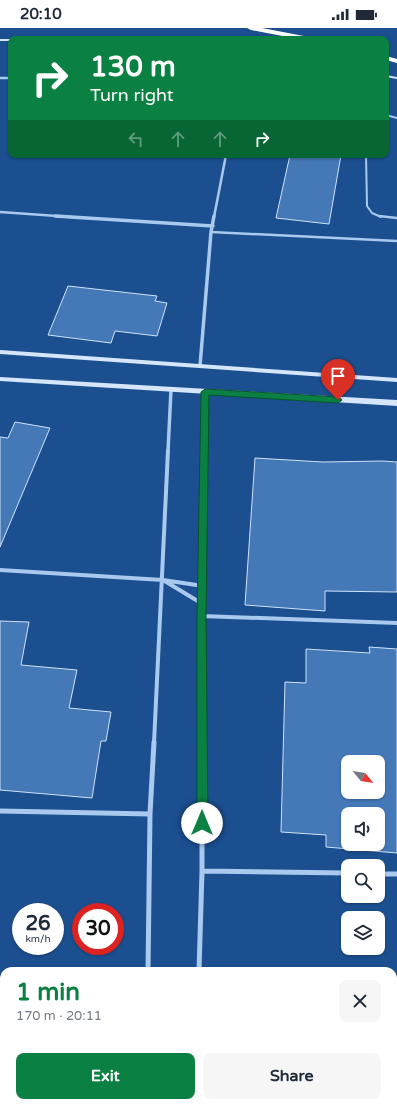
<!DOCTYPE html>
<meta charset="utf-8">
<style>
body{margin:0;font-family:"Varela Round",sans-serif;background:#f6f6f7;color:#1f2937;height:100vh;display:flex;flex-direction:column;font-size:15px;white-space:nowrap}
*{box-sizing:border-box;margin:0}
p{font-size:13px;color:#747a83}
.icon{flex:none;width:22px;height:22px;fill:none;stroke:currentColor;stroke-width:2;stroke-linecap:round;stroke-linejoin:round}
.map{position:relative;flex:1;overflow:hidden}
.side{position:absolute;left:0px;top:939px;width:397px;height:140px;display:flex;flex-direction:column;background:#fff;border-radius:12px 12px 0 0;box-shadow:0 1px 3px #0004}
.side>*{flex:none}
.top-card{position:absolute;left:8px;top:8px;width:381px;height:122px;border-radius:8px;box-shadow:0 1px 3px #0004;background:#0b8043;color:#fff;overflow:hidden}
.needle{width:26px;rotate:120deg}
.controls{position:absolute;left:341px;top:727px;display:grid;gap:8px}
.controls a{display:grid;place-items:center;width:44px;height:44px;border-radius:8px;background:#fff;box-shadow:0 1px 3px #0004;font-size:20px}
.speed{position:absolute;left:12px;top:875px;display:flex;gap:8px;font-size:20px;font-weight:700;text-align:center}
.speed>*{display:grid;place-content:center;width:52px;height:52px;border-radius:50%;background:#fff;box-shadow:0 1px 3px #0004;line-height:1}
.speed small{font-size:10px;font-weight:400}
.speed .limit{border:6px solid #d22;background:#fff;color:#111}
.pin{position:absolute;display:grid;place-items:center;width:34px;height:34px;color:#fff;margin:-41px -17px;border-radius:50% 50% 50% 0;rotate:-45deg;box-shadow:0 0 4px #0007}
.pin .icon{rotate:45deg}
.me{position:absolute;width:44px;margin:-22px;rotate:0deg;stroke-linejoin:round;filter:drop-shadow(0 0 3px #0008)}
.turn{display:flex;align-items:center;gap:14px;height:84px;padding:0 16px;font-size:18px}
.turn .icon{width:52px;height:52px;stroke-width:2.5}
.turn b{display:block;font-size:28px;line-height:34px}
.lanes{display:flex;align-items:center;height:38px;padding:0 16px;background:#0003;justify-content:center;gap:20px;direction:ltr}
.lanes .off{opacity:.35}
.round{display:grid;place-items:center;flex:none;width:42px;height:42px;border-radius:8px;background:#f6f6f7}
.headline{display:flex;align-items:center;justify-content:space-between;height:68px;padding:0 16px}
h1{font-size:24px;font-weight:800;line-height:30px;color:#0b8043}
.action{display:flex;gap:8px;margin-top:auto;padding:8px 16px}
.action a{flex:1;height:46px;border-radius:8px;background:#0b8043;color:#fff;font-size:16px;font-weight:800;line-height:46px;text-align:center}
.action a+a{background:#f6f6f7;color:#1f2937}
.status{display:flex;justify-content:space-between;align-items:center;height:28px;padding:0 20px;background:#fff;direction:ltr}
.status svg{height:11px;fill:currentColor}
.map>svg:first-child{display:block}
</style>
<div class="status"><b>20:10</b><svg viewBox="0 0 49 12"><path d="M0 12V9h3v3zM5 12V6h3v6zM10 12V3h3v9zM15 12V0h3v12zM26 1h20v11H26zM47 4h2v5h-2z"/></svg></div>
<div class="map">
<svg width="397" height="1079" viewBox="0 0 397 1079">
<rect width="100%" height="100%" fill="#1b4f8f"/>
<path fill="#4478b7" stroke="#cfe3fa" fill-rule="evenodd" d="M290,127H341L329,196L276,190Z
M68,258L157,268L155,273L167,275L157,308L115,303L111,315L48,307Z
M15,394L50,400L0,519V409L8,410Z
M255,430L323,434L382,433L397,434V564L325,563V583L245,577Z
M0,593L29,594L21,637L77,642L69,680L111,684L106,713H101L92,770L0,762Z
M369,619L397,621V825L326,819V807L281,804L285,654L306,655V621L370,625ZM348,734H378V764H348ZM348,786H378V816H348Z"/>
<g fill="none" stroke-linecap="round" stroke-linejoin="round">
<path stroke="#a9c9ee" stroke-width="2" d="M386,87L397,90
M366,127L367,178L372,185L381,189"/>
<path stroke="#a9c9ee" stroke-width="2.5" d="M379,188L397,190
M211,204L397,213"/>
<path stroke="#a9c9ee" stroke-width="2.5" d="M0,50H11
M0,184L71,189
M214,189L226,127"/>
<path stroke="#a9c9ee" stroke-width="3.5" d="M55,188L213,198
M200,338L211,204L214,188
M168,423L171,362
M204,423L205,364"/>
<path stroke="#a9c9ee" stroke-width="4" d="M0,542L163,552L203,558
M163,552L201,575V579
M202,588L397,595
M154,715L168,422
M202,715L204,422"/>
<path stroke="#a9c9ee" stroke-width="5" d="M0,783L150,786
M202,843L348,845
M378,846H397
M148,943L150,786L154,714
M199,943L202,843V714
M147,1075V1079
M193,1079L194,1075"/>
<path fill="#d6e6fa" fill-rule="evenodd" d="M0,11H13H11V13H0Z
M386,47L397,49V51L386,49Z
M0,322L397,350V354L0,326Z
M0,349L397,372V378L0,353Z"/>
<path fill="#fff" fill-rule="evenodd" d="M247,0H262L309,9L313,11H298L251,2Z
M386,28L397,31V35L386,32Z"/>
</g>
<path fill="#0b8043" stroke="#07532c" d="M205,361L338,369L342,372L338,375L209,367L206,589L208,795L206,799L202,801L198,799L197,795V589L201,364Z"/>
</svg>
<div class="controls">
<a><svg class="needle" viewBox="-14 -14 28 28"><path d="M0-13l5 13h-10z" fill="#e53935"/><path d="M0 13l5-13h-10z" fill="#747a83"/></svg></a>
<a><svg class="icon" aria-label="sound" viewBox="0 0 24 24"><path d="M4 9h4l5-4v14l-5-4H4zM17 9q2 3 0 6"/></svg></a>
<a><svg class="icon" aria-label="search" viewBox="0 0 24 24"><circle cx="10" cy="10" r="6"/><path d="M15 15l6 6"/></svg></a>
<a><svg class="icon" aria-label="layers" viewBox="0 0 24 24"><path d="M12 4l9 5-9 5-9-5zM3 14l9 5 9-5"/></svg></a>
</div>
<div class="speed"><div>26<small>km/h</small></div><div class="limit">30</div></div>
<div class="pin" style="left:338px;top:372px;background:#d93025"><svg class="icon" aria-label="arrive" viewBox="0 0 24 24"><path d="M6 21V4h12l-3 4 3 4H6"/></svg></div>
<svg class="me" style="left:202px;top:795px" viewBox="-20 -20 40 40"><circle r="19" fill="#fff"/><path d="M0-13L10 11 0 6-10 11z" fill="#0b8043"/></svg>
<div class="top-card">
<div class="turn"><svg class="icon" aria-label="right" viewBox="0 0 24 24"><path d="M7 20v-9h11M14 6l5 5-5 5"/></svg><div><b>130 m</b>Turn right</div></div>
<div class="lanes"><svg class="icon off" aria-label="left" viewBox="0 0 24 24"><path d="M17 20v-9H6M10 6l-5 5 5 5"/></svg><svg class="icon off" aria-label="ahead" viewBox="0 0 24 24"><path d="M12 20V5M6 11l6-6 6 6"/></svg><svg class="icon off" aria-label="ahead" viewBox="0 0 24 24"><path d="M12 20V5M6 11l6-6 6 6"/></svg><svg class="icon" aria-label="right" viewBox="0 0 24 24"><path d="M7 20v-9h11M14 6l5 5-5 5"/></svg></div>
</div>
<section class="side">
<div class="headline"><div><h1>1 min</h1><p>170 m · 20:11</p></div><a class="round"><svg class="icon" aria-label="close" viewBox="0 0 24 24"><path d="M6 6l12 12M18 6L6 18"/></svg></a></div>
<div class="action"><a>Exit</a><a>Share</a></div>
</section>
</div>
